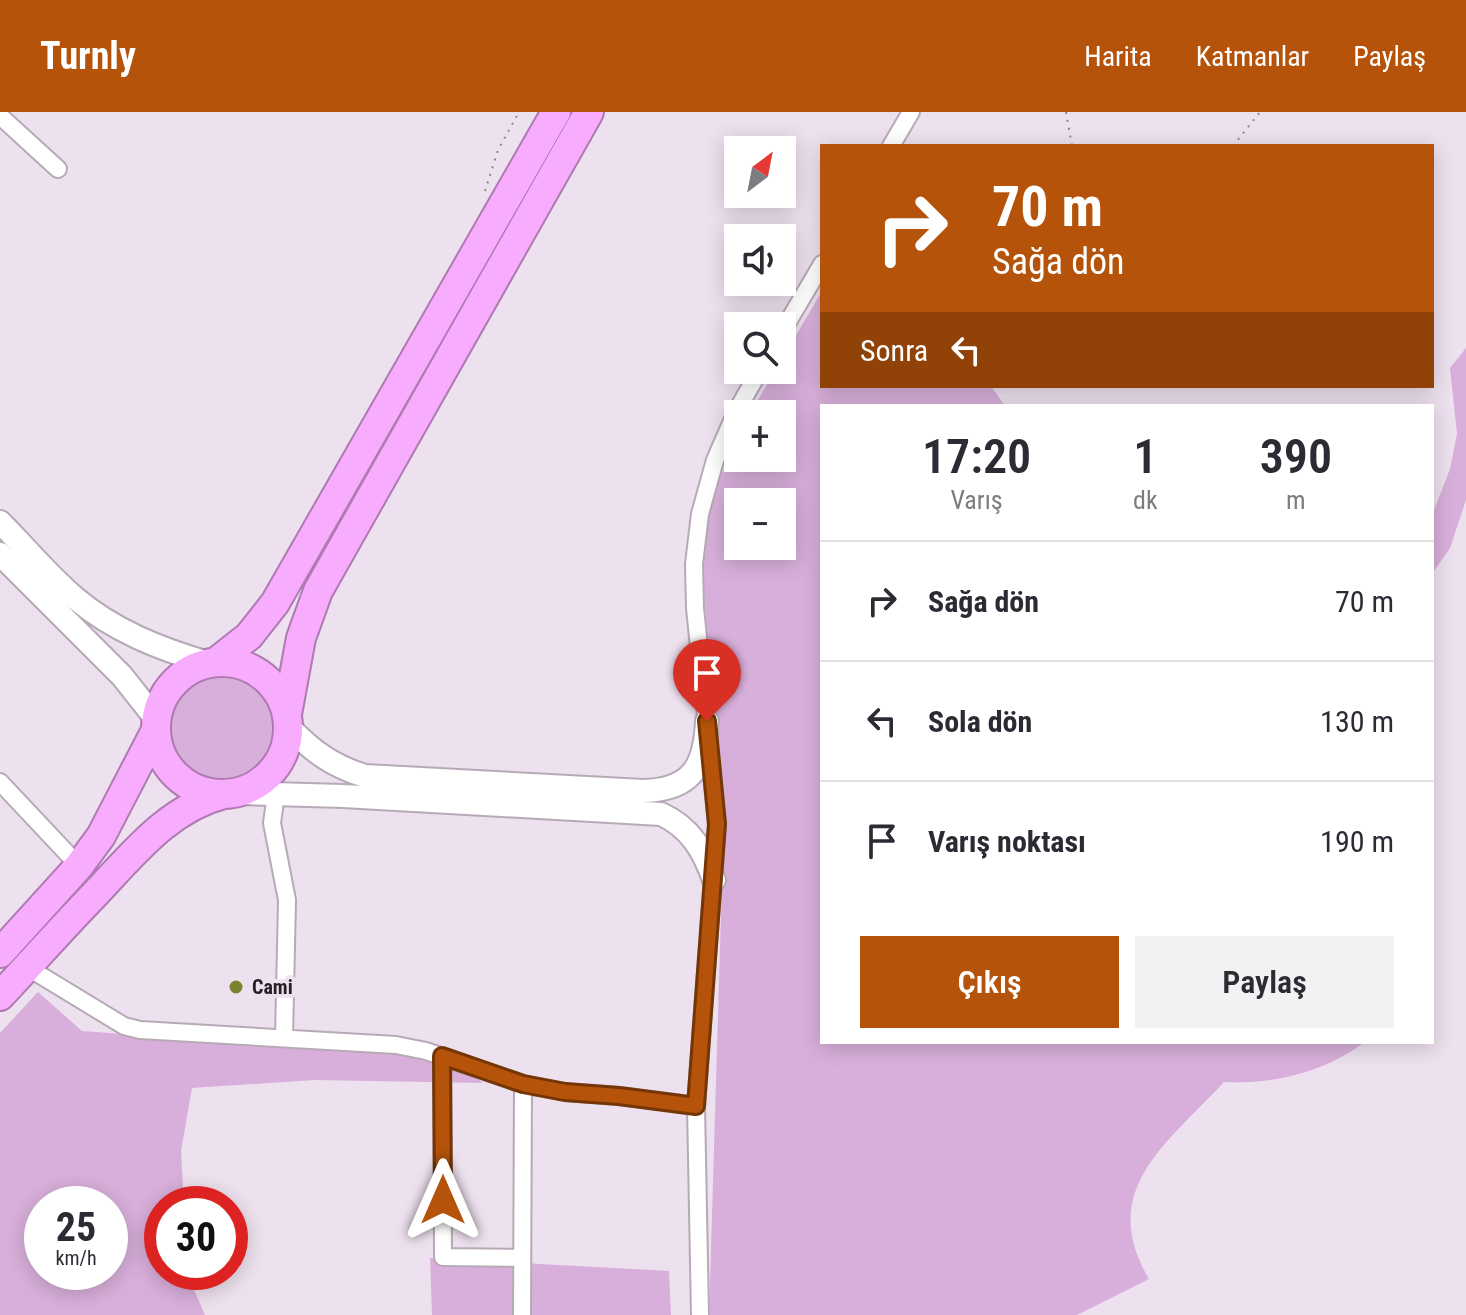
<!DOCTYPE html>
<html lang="tr">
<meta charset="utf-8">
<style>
body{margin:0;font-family:"Roboto Condensed",sans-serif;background:#f2f2f3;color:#2b2b33;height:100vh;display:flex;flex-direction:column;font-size:30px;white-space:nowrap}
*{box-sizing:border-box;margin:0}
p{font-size:26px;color:#7c7c81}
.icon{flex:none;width:44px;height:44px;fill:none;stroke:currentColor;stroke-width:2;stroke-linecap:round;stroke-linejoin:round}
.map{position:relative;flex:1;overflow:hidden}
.details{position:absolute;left:820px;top:292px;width:614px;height:640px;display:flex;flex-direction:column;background:#fff;border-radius:0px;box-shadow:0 4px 20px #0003}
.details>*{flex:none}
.hud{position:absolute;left:820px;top:32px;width:614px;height:244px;border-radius:0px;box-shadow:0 4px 20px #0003;background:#b45309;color:#fff;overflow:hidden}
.needle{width:52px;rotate:32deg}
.tools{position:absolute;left:724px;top:24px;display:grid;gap:16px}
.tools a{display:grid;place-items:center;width:72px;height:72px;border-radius:0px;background:#fff;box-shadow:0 4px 20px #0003;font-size:40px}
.speed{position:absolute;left:24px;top:1074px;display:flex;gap:16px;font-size:40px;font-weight:700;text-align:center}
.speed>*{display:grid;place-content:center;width:104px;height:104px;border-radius:50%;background:#fff;box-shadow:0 4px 20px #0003;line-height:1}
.speed small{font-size:20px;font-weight:400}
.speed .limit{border:12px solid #d22;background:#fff;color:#111}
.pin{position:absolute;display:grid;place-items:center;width:68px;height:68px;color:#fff;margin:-82px -34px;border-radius:50% 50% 50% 0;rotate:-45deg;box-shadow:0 0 8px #0007}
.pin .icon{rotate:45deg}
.me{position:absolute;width:88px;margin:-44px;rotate:0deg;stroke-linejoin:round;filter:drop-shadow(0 0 6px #0008)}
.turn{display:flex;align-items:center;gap:28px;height:168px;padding:0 40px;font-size:36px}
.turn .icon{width:104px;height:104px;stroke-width:2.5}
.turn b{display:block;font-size:56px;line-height:68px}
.then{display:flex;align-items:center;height:76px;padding:0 40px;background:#0003;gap:16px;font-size:30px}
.eta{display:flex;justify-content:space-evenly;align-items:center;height:136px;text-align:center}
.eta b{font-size:48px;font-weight:600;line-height:56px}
.button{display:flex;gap:16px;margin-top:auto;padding:16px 40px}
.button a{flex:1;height:92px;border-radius:0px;background:#b45309;color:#fff;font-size:32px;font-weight:600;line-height:92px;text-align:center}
.button a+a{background:#f2f2f3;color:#2b2b33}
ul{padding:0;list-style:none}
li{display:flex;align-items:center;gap:24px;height:120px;padding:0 40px;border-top:2px solid #e1e1e2}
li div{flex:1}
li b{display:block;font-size:30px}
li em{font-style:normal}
header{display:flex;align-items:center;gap:48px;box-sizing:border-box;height:112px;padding:0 40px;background:#b45309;color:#fff}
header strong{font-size:38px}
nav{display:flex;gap:44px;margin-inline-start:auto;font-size:28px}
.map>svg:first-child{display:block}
</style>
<header>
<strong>Turnly</strong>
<nav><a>Harita</a><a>Katmanlar</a><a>Paylaş</a></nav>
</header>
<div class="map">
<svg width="1466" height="1203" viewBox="0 0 1466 1203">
<rect width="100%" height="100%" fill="#eee1ef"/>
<path fill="#d8afda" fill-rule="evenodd" d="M822,179V274H991L1005,294H822V930H1365C1323,961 1275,972 1224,970C1169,1030 1096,1078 1149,1167L1077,1203H709L723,736L701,439L711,386L738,324V346H782V302H750L775,258H782V247ZM738,390H782V434H738Z
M1466,236V388L1450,436L1432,462V403L1450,357L1457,322L1450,256Z
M168 616a54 54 0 1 1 108 0a54 54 0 1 1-108 0Z
M38,880L82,919L234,930L394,933L468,960L483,971L315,968L192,976L181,1039L184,1092H162V1160H186L205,1203H0V921ZM42,1092H110V1160H42Z
M430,1146L669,1159L671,1203H432Z"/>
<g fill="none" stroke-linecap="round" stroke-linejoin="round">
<g stroke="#b7aab7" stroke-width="20">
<path id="street" d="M0,4L58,57
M891,34L911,0
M782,220L822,152
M0,670L79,754
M276,682L272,711L287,788L284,925
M27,855L124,914L140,918L396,933L426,939L523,972L565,980L619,984L696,994
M442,944L443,1145L522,1146
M522,1203L523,972
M700,1203L696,994L717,712L695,496L694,452L700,402L715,348L736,300L760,258"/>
</g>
<g stroke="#b7aab7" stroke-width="26">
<path id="secondary" d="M0,410C25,435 48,463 75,486C114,519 160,537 208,551
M0,442L122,564L156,607
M288,614C312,639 332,654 365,664L643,679C692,678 705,654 707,609
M236,681L343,684L661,702C690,715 704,739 714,768"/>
</g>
<g stroke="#ae7bb1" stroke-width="32">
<path id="highway" d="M156 616a66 66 0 1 1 132 0a66 66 0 1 1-132 0Z
M216,550L249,524L275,491L556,0
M287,602L301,526L318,479L589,0
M0,841L79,754L101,724L156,618
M0,884C32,850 63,815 96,781C134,741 169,696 224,682"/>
</g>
<path stroke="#8e858e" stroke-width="2" stroke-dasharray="2 6" stroke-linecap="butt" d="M1066,0L1072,34
M1233,34L1260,0
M485,79L498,38L519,0"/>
<use href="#street" stroke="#fff" stroke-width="16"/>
<use href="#secondary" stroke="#fff" stroke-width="22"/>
<use href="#highway" stroke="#f8acfd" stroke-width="28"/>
</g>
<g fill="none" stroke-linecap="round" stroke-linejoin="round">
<g stroke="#753606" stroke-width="20">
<path id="route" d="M443,1088L442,944L523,972L565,980L619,984L696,994L717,712L707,609"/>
</g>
<use href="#route" stroke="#b45309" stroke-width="14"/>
</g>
<circle fill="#7a832f" stroke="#eee1ef" stroke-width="3" cx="236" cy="875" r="8"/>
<g text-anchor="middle" stroke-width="8" stroke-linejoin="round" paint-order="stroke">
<g font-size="20" font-weight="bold" fill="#252025" stroke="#eee1ef" text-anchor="start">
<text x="252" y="882">Cami</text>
</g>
</g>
</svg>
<div class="tools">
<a><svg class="needle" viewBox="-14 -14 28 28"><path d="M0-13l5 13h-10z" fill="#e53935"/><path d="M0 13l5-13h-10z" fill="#7c7c81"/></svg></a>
<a><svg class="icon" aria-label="sound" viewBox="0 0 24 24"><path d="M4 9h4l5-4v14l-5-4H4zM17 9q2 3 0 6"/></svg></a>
<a><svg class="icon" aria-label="search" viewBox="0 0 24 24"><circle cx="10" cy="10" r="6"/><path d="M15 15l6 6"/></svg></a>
<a>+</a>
<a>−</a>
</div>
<div class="speed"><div>25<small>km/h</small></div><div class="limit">30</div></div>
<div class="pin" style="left:707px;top:609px;background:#d93025"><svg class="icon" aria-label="arrive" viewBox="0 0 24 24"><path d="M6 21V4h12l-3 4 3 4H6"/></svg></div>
<svg class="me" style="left:443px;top:1088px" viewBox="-20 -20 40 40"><path d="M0-17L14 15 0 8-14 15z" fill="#b45309" stroke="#fff" stroke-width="4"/></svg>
<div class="hud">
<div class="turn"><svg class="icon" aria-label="right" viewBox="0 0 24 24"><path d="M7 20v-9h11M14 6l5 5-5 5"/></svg><div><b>70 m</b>Sağa dön</div></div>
<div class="then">Sonra<svg class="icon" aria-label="left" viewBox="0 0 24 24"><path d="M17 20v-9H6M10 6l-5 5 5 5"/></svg></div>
</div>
<section class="details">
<div class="eta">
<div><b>17:20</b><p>Varış</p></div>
<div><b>1</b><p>dk</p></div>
<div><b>390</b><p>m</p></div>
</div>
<ul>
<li><svg class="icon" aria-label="right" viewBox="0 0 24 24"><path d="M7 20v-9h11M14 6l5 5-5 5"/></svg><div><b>Sağa dön</b></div><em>70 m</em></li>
<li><svg class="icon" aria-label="left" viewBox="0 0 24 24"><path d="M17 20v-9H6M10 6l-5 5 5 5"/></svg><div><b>Sola dön</b></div><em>130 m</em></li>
<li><svg class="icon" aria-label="arrive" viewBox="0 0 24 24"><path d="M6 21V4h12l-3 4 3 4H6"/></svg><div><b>Varış noktası</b></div><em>190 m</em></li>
</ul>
<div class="button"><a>Çıkış</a><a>Paylaş</a></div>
</section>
</div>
